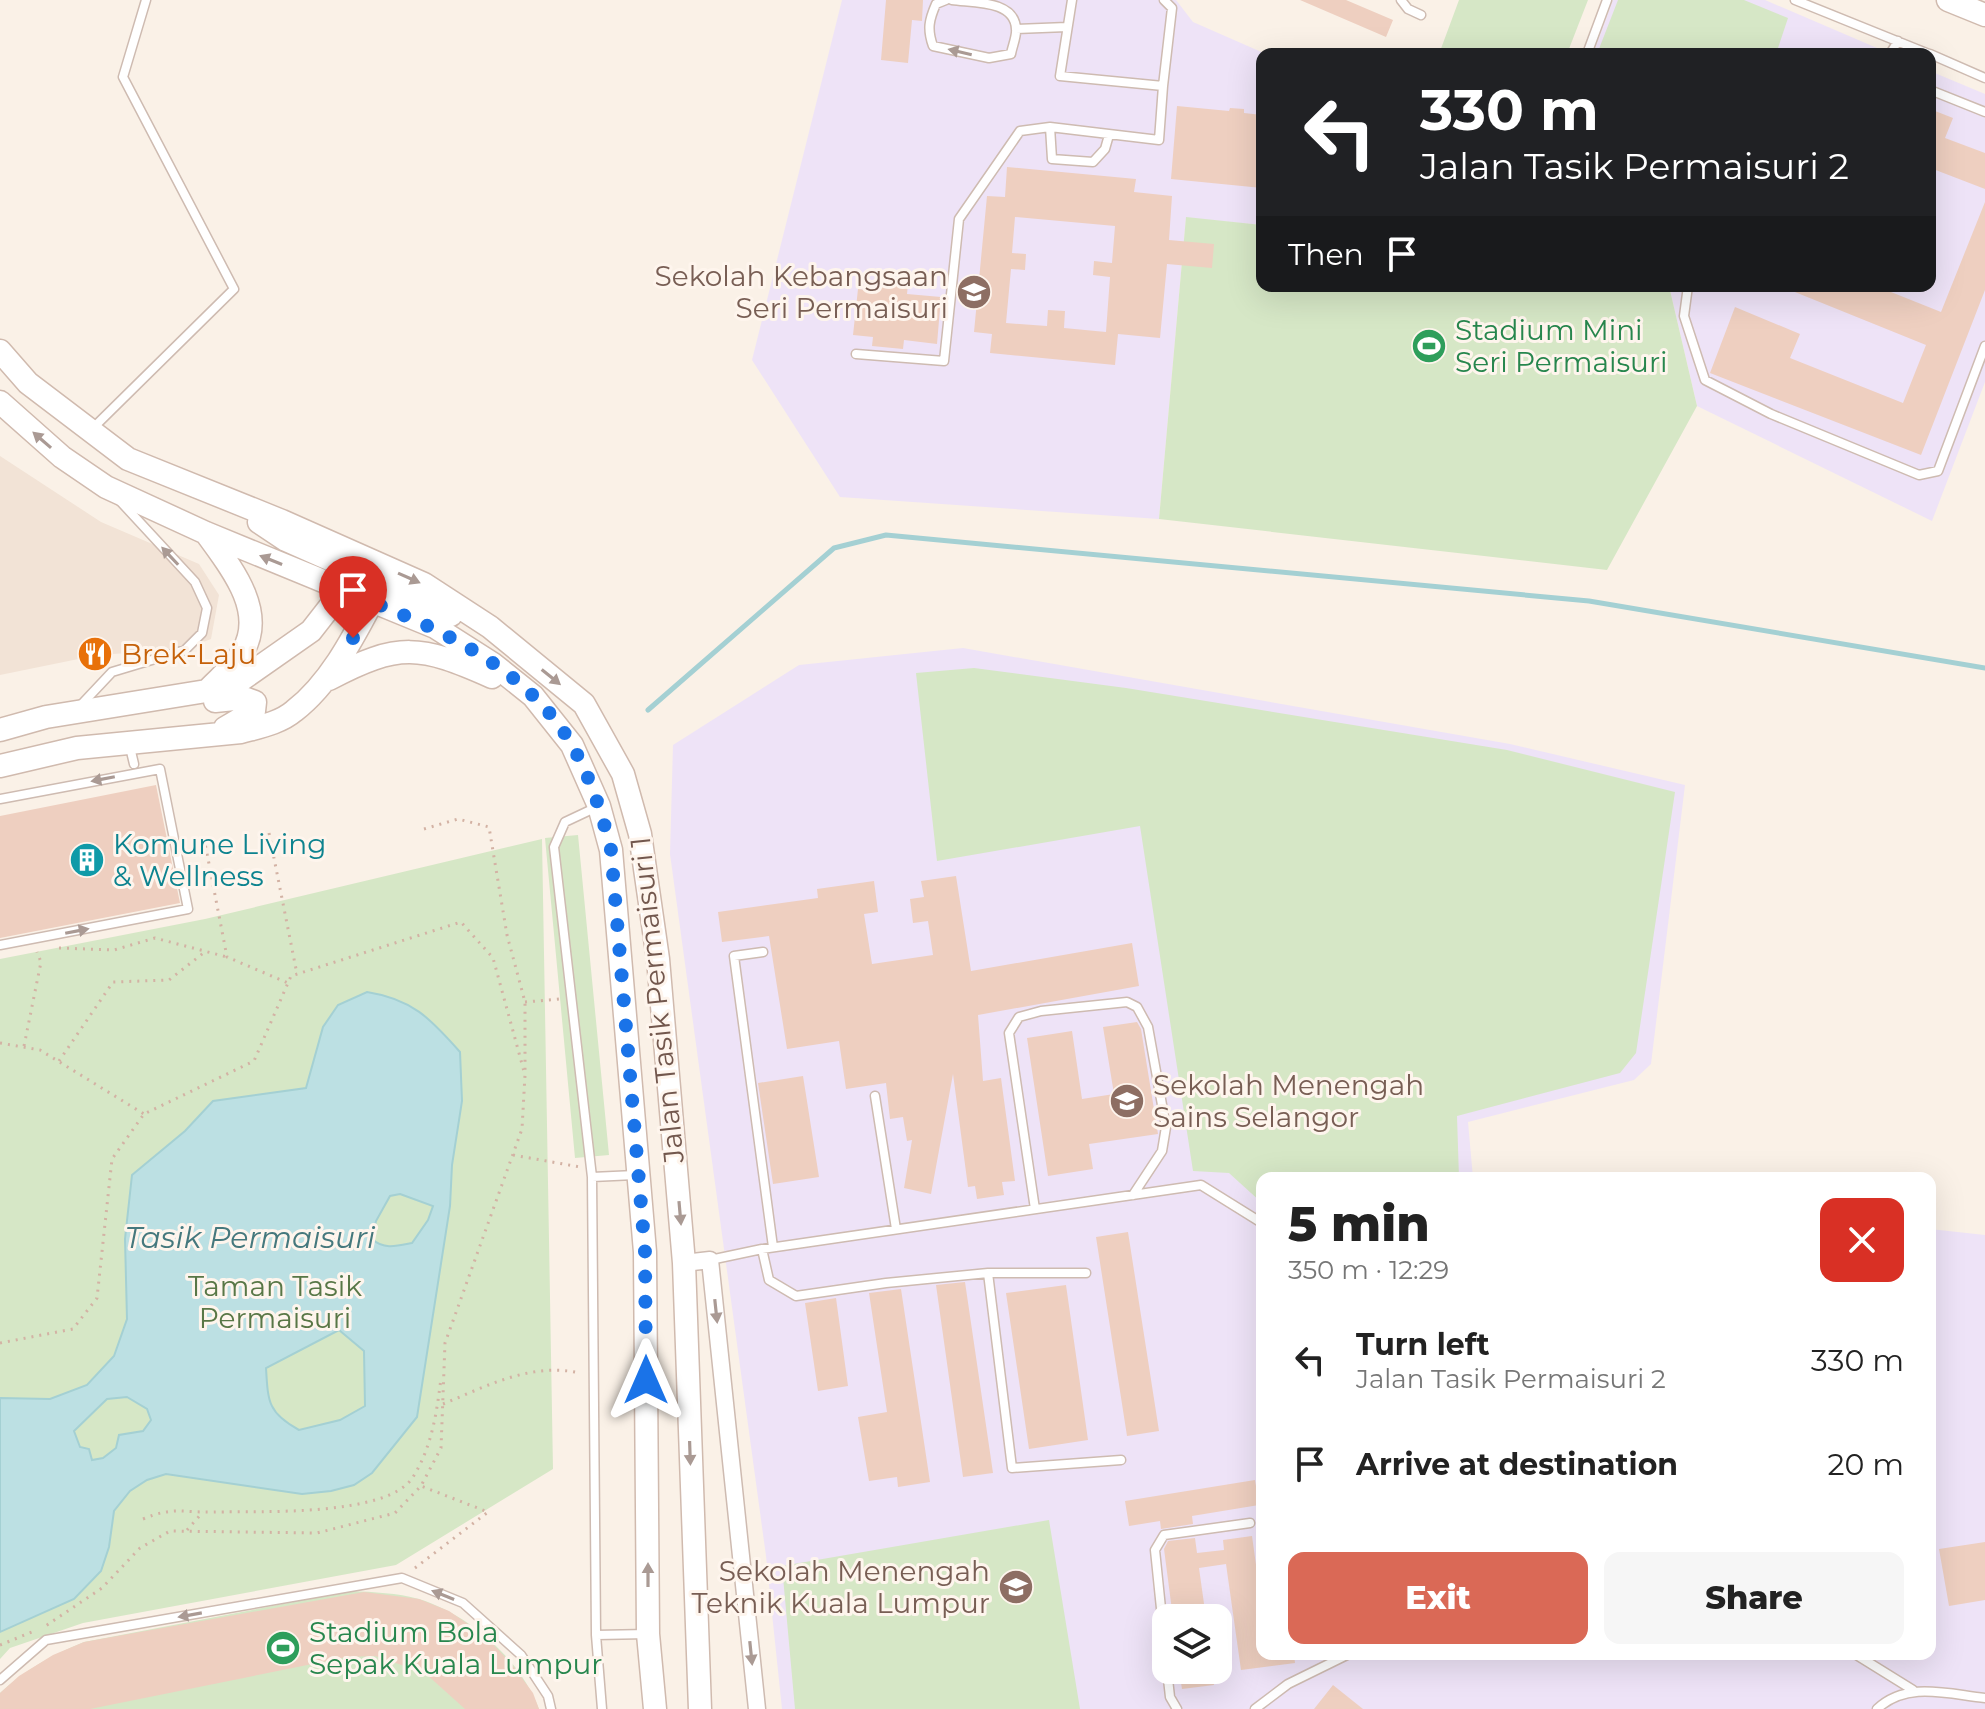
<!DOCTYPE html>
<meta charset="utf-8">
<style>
body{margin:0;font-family:Montserrat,sans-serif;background:#f6f6f6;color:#222;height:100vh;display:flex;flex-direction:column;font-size:30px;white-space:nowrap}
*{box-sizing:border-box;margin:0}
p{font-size:26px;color:#767676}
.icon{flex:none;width:44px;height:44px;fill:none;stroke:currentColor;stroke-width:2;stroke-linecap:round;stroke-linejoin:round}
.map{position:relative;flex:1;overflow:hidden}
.details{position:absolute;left:1256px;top:1172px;width:680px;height:488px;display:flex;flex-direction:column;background:#fff;border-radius:16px;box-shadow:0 8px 32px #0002}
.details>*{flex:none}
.hud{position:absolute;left:1256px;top:48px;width:680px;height:244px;border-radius:16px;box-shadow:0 8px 32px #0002;background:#202124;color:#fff;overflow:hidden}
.tools{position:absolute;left:1152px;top:1604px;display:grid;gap:16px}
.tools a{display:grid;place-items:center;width:80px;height:80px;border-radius:16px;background:#fff;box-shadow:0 8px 32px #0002;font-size:40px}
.pin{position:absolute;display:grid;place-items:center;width:68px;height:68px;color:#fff;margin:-82px -34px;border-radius:50% 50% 50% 0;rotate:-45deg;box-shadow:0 0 8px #0007}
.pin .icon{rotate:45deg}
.me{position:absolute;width:88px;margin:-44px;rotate:0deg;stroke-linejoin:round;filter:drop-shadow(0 0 6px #0008)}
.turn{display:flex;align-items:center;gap:28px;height:168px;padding:0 32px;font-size:36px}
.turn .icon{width:104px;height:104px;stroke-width:2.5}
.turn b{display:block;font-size:56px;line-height:68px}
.then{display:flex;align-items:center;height:76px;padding:0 32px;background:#0003;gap:16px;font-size:30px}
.round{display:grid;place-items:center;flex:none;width:84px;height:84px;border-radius:16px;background:#f6f6f6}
.head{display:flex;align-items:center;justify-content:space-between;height:136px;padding:0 32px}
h1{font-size:48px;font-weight:800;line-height:60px}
.action{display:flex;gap:16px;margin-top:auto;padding:16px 32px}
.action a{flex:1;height:92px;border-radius:16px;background:#da6956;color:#fff;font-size:32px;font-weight:800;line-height:92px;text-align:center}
.action a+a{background:#f6f6f6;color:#222}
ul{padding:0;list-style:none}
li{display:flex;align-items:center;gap:24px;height:104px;padding:0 32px}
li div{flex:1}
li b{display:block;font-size:30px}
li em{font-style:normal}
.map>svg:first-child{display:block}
</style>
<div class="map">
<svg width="1985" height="1709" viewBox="0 0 1985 1709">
<rect width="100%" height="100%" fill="#faf1e7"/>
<path fill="#f2e3d6" d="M0,456L101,522L199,564L219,595L211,639L185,649L98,655L0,675Z"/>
<path fill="#eee3f7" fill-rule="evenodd" d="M842,0H1176L1193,22L1266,54H1262V225L1186,218L1159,519L840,497L752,360Z
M1613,0H1765L1891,54H1593Z
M1930,71L1985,94V382L1932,521L1697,406L1669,286H1930Z
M963,648L1510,744L1685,785L1651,1064L1634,1080L1468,1122L1473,1178H1262V1654H1930V1229L1985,1235V1709H782L766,1556L670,854L673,745L799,665ZM1166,1618H1218V1670H1166Z"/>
<path fill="#d6e7c6" d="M1459,0H1588L1567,54H1439Z
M1618,0H1744L1788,18L1776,54H1597Z
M1186,217L1262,225V286H1669L1697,406L1607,570L1159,519Z
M974,668L1126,688L1507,750L1675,792L1636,1053L1620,1073L1457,1116L1459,1178H1262V1203L1229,1173L1193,1171L1140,826L937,861L916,673Z
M578,835L609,1155L575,1158L545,838Z
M542,839L553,1469L396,1565L83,1623L10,1648L0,1659V959L205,919Z
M1049,1520L1080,1709H795L782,1566Z
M351,1591C374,1592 397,1593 419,1599C470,1615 520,1659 539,1709H0V1693C25,1670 52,1655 84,1642Z"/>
<path fill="#bce0e3" stroke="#a4d0d3" stroke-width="2" fill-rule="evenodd" d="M367,992C412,999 430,1018 460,1052L462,1101L452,1165L450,1206L417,1417L372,1473L354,1485L331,1491L302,1494L166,1474L147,1480L130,1491L114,1511L109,1547L101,1571L74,1599L0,1632V1398L50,1399L87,1385L114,1356L127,1319L125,1239L132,1175L185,1131L213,1101L306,1088L323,1027L338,1005ZM400,1194L433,1206L428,1220L412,1243C397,1246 384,1250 372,1239L376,1221L390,1196ZM339,1330L364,1351L365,1406L340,1420L299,1430C268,1413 268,1402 266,1368ZM127,1397L147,1409L151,1420L143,1431L119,1435L116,1448L103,1458L92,1460L89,1449L80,1447L74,1431L107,1399Z"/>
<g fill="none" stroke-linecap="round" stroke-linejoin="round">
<path stroke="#a4d0d3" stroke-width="5" d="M648,710L834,548L886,535L1589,601L1985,668"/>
</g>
<path fill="#eecfc0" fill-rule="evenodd" d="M886,0H923L922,21L912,20L908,63L881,60Z
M1300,0H1346L1393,20L1386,37Z
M1177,106L1229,111L1230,108L1244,109V113L1262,115V188L1171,179Z
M1930,109L1953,118L1945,138L1985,153V189L1933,169L1930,174Z
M1007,167L1136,179L1134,192L1172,196L1169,240L1214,244L1212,268L1167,264L1160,338L1118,334L1115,365L990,353L992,334L974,332L987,196L1005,197ZM1015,217L1115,226L1112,263L1094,261L1093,275L1110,277L1106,332L1064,328L1065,311L1048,310L1047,326L1006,323L1011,269L1025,270L1026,254L1012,253Z
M1985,202V290L1921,455L1710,373L1735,307L1800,334L1790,358L1903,403L1926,345L1780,286H1876L1941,312Z
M879,281L908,284L907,294L941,297L937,344L904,340L903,349L872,346L873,337L853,335L858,289L878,291Z
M156,785L180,903L0,938V816Z
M956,876L971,971L1132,943L1139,986L978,1015L983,1081L1001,1078L1015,1181L1002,1182L1004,1195L977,1199L975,1186L968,1187L953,1074L931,1194L904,1188L912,1140L907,1141L903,1117L890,1119L886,1083L846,1089L839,1041L787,1049L769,936L722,942L718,912L818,898L817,889L874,881L878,912L864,914L872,964L933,955L928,921L913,923L910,899L924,897L921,881Z
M1137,1022L1141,1029L1158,1134L1089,1144L1093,1169L1048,1176L1027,1038L1072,1031L1082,1099L1114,1094L1103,1027Z
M803,1076L819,1177L773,1184L758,1083Z
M1128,1232L1159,1431L1127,1436L1096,1237Z
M965,1282L993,1473L963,1477L936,1285Z
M1066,1285L1088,1440L1029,1449L1006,1293Z
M901,1289L930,1482L898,1487L897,1477L869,1481L858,1417L887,1412L869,1293Z
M836,1298L848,1386L818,1391L805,1303Z
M1255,1480L1259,1505L1192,1516L1193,1524L1161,1529L1160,1521L1129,1526L1125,1501Z
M1252,1536L1262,1608V1654H1294L1295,1663L1241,1670L1226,1564L1199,1568L1206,1618H1173L1164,1549L1168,1541L1195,1538L1197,1553L1224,1550L1223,1540Z
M1985,1542V1600L1949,1606L1939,1549Z
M364,1592L419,1599L449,1611L484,1635L510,1662L533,1693L539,1709H465L425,1673L375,1656L347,1657L90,1709H0V1693L19,1676L53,1655L84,1642Z
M1179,1670H1212L1214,1685L1182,1689Z
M1333,1685L1363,1709H1314Z"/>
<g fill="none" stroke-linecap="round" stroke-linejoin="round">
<g stroke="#cebbb1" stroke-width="11">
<path id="lane" d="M946,0L936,4C929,20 927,29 933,46L989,58L1011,54C1012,47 1017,36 1016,29C1015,0 973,3 952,0
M1072,0L1060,76L1163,86L1172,8L1164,0
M1401,0L1408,9L1421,15
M1795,0L1929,54
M1016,29L1067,27
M1587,54L1607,0
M1890,54L1898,41
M1930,54L1985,78
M1930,90L1985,112
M1050,127L1052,159L1093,162L1105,149L1109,135
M1688,286L1684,316L1705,380L1771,414L1919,475L1938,471L1985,346
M856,354L944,361L959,219L1020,131L1050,127L1159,140L1163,86
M93,428L234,289L123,77L146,0
M80,706L112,672L185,650L202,633L207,608L195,582L121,502
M129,743L134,764
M0,799L160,769L188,909L0,945
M599,806L565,822L554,847L592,1177L596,1635L602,1709
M763,952L734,956L773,1247
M875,1096L896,1229
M592,1177L635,1175
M1035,1209L1009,1033L1019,1017L1041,1011L1127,1002L1137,1007L1148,1027L1166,1127L1162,1151L1133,1195
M762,1249L769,1280L796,1296L886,1283L988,1273L1012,1468L1121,1460
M710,1260L762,1249L1201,1185L1262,1223
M988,1273H1086
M596,1635L648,1634
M1855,1654L1913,1690
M1166,1657L1155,1550L1164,1535L1250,1523
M1167,1670L1170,1697L1177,1709
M0,1680L46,1640L402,1578L463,1603L521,1655L548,1696L551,1709
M1255,1709L1288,1684L1349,1654
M1877,1709C1907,1681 1947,1694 1985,1698"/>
</g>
<g stroke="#cebbb1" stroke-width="19">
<path id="street" d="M684,1263L710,1260L757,1709"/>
</g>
<g stroke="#d0baae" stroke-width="25">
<path id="secondary" d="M1948,0L1985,15
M0,351L28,383L128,459L282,521L424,584L490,627L584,704L623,774L640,834L658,959L684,1263L700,1709
M0,402L62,457L106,487L206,533L435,627L493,664L533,696L572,745L599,806L611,850L645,1252L648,1634L655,1709
M259,522L286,540L347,567L362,583L372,602
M352,587C384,576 423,602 451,615
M329,679C399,642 420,645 492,677
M206,692C218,679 235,666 243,651C267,610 229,565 206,533
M215,701L244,698L255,702L254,711L225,728
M0,730L46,717L231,687L311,631L343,590
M0,766L77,748L241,732C259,727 280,723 294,711C329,684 352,640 372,602"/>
</g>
<path stroke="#d3b2a4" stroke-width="3" stroke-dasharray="2 6" stroke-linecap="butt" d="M424,829L458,819L489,827L507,935L525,1002V1071
M269,833L297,974
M204,838L227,957L288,983
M59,948L114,950L155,938L227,957
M525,1002L560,999
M0,1043L40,1050L144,1114
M24,1046L41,962L37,952
M59,1061L113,982L169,980L206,951
M513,1155L580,1167
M0,1343L73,1329L97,1298L112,1159L144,1114L254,1061L291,976L461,922L493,958L525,1075L522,1129L445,1343L441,1448L421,1486L395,1513L317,1533L170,1531L140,1548L102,1588L44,1627
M443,1404C487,1386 531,1362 580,1373
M143,1519C174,1506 183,1513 214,1512C259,1511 388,1517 413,1477C432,1447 437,1411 441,1378
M187,1530L203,1512
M415,1568L488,1512L421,1486
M0,1645L37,1630"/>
<use href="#lane" stroke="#fff" stroke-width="8"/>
<use href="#street" stroke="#fff" stroke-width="16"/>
<use href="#secondary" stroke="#fff" stroke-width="22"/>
</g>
<defs><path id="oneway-solid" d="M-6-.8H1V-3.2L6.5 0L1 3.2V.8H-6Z" transform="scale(2)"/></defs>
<g fill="#aa9a94">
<use href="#oneway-solid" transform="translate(960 52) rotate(-167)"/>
<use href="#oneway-solid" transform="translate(42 440) rotate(-139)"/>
<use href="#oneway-solid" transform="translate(170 556) rotate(-133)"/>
<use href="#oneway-solid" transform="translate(271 560) rotate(-158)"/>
<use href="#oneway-solid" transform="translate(409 578) rotate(24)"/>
<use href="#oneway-solid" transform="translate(551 677) rotate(39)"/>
<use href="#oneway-solid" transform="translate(103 779) rotate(169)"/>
<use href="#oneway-solid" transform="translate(77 931) rotate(-11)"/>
<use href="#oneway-solid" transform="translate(680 1213) rotate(85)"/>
<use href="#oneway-solid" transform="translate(716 1311) rotate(84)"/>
<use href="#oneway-solid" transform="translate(690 1453) rotate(88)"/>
<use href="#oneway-solid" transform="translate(648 1575) rotate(-90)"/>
<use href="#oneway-solid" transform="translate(443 1595) rotate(-158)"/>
<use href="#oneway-solid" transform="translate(190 1615) rotate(170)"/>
<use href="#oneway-solid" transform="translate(751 1653) rotate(84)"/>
</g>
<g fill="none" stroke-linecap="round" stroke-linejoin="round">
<path stroke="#1a73e8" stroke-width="14" stroke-dasharray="0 25.2" d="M353,638L372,602C447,632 532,673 573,747C591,779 602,814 611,850L645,1252L646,1380"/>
</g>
<defs>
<g id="school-disc" transform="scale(1.8)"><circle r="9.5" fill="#8d6e63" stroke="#fef5ed"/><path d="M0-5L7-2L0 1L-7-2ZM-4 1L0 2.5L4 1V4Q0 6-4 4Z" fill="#fff"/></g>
<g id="stadium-disc" transform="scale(1.8)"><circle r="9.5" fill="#2e9e5b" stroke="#fef5ed"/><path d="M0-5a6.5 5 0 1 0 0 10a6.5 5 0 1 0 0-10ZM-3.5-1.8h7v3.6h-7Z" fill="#fff"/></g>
<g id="restaurant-disc" transform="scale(1.8)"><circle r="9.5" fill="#e8710a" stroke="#fef5ed"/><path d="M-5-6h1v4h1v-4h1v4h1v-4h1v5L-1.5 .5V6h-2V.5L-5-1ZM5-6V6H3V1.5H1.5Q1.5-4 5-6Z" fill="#fff"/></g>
<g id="building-disc" transform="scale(1.8)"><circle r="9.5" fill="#0f9aa8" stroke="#fef5ed"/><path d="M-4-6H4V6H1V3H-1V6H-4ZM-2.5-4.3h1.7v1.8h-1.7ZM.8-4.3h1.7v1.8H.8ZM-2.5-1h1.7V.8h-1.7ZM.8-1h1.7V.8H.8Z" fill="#fff"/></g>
</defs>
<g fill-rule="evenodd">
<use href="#school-disc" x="974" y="292"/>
<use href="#stadium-disc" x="1429" y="346"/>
<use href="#restaurant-disc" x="95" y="654"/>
<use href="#building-disc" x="87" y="860"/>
<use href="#school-disc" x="1127" y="1101"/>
<use href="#school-disc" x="1016" y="1587"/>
<use href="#stadium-disc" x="283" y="1648"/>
</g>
<g text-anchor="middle" stroke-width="6" stroke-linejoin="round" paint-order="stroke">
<g font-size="28" fill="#785e54" stroke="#fef5ed" text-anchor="end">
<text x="948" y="286">Sekolah Kebangsaan<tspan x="948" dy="32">Seri Permaisuri</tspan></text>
<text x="1153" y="1095" text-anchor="start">Sekolah Menengah<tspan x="1153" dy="32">Sains Selangor</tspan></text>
<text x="990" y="1581">Sekolah Menengah<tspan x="990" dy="32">Teknik Kuala Lumpur</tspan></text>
</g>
<g font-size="28" fill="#27864d" stroke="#fef5ed" text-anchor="start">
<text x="1455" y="340">Stadium Mini<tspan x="1455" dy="32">Seri Permaisuri</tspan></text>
<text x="309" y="1642">Stadium Bola<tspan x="309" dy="32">Sepak Kuala Lumpur</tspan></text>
</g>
<g font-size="28" fill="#c56008" stroke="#fef5ed" text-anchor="start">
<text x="121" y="664">Brek-Laju</text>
</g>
<g font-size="28" fill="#0d838f" stroke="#fef5ed" text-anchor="start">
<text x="113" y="854">Komune Living<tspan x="113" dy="32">&amp; Wellness</tspan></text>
</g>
<g font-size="28" fill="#72574d" stroke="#fef5ed">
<text transform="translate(657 1000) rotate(-96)" y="10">Jalan Tasik Permaisuri 1</text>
</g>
<g font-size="28" fill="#587746" stroke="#fef5ed">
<text x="275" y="1296">Taman Tasik<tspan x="275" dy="32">Permaisuri</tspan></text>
</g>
<g font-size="30" font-style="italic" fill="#45787d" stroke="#fef5ed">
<text x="250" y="1248">Tasik Permaisuri</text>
</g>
</g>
</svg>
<div class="tools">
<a><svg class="icon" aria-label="layers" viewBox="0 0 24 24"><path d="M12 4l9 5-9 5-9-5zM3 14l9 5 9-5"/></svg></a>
</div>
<div class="pin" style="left:353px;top:638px;background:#d93025"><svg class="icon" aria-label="arrive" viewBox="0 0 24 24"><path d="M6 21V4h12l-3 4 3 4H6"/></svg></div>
<svg class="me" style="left:646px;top:1380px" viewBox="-20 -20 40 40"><path d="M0-17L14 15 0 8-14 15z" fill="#1a73e8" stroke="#fff" stroke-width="4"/></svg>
<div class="hud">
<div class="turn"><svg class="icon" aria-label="left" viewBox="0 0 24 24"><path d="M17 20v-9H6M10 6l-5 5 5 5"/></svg><div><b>330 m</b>Jalan Tasik Permaisuri 2</div></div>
<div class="then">Then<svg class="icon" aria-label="arrive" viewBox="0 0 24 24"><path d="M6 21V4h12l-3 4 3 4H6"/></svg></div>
</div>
<section class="details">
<div class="head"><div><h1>5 min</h1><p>350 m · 12:29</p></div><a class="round" style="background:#d93025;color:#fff"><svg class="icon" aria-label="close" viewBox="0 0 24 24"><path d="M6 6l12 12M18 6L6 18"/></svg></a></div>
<ul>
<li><svg class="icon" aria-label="left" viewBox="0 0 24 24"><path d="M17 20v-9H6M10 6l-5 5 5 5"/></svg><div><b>Turn left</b><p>Jalan Tasik Permaisuri 2</p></div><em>330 m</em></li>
<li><svg class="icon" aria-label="arrive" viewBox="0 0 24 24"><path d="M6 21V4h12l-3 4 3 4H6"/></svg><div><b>Arrive at destination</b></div><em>20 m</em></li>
</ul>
<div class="action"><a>Exit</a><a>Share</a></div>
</section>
</div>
